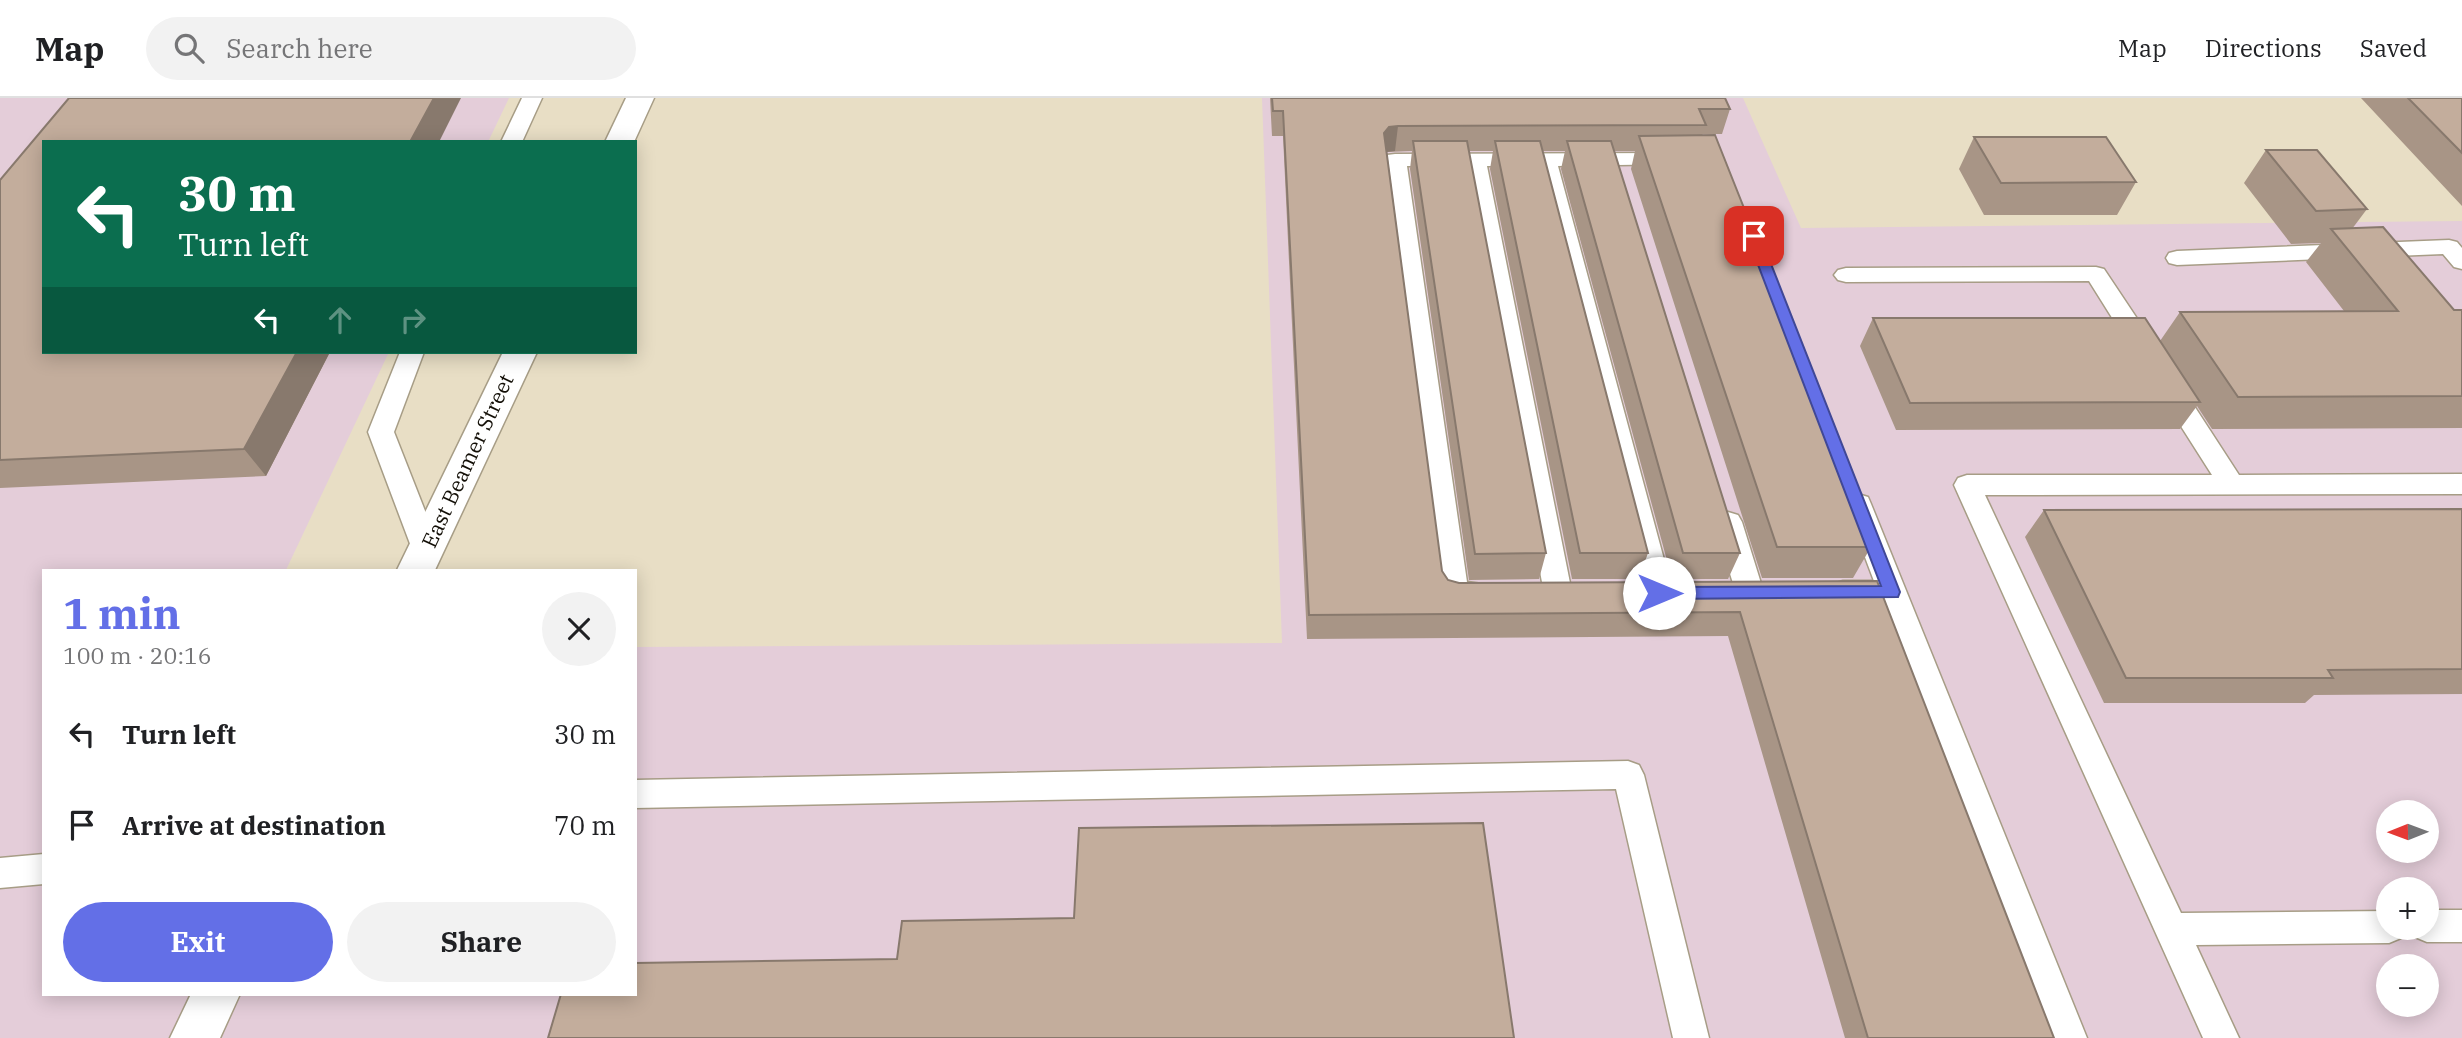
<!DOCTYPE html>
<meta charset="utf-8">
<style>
body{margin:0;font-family:"IBM Plex Serif",serif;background:#f2f2f2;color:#202124;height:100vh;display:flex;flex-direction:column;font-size:26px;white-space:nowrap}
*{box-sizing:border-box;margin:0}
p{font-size:23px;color:#757577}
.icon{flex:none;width:38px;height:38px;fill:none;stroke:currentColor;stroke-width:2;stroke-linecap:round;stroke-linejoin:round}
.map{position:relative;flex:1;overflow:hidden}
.drawer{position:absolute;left:42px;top:471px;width:595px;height:427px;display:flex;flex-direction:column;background:#fff;border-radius:0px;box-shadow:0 4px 18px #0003}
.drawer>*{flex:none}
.top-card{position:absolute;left:42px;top:42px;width:595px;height:214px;border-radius:0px;box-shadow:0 4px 18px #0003;background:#0b6e4f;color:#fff;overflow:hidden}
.needle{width:46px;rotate:269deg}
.tools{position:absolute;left:2376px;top:702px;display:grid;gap:14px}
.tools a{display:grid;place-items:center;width:63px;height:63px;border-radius:50%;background:#fff;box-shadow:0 4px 18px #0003;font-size:35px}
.pin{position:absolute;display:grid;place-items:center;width:60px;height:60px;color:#fff;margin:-30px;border-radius:14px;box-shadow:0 4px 10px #0006}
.me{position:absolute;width:77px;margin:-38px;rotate:90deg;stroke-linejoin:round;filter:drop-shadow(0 0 5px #0008)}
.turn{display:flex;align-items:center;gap:24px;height:147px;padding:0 21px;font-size:32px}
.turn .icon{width:91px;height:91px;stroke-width:2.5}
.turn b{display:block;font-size:49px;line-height:60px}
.lanes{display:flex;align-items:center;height:66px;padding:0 21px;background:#0003;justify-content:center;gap:35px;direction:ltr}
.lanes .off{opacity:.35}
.round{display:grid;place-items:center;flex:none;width:74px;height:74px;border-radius:37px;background:#f2f2f2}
.headline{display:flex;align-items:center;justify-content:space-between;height:119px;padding:0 21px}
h1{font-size:42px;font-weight:700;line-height:52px;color:#636fe7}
.cta{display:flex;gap:14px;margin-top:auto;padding:14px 21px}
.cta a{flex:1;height:80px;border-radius:42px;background:#636fe7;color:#fff;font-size:28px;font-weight:700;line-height:80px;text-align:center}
.cta a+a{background:#f2f2f2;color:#202124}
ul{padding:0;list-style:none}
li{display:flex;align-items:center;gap:21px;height:91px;padding:0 21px}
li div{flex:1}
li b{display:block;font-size:26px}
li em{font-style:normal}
header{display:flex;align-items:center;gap:42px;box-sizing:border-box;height:98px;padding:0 35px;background:#fff;border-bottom:2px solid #e0e0e0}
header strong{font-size:33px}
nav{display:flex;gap:38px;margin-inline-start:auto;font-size:24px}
.search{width:490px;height:63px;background:#f2f2f2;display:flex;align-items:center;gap:18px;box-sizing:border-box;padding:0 24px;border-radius:38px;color:#757577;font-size:26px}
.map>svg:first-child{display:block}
</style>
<header>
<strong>Map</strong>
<div class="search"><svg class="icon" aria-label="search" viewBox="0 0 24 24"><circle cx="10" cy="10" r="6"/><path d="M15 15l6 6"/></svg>Search here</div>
<nav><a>Map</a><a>Directions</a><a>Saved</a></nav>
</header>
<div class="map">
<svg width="2462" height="940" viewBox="0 0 2462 940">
<rect width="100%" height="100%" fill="#e8dec5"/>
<path fill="#e4cdd9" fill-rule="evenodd" d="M0,0H509L488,44H44V254H389L286,472H44V896H635V549L1282,545L1262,0H1743L1801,130L2462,123V940H0ZM2389,714H2427V752H2389ZM2389,791H2427V830H2389ZM2389,868H2427V906H2389Z"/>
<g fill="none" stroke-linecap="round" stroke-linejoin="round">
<g stroke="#a79d86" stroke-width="3">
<path id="service" d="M522,0H542L522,44H501Z
M1671,55L1679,56L1682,61L1679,66L1558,68L1673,495L1669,503L1659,506L1649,503L1645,495L1537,68H1487L1572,495L1568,503L1558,506L1548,503L1544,495L1465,68H1407L1467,484L1490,487L1494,495L1490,503C1475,508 1459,509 1444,504L1440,496L1384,62L1387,57L1395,56Z
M2449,142L2457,144L2462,150V171L2454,169L2443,156L2177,167L2169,165L2166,160L2169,155L2177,153Z
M2096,169L2104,171L2154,246L2157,252L2154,258L2145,260L2136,258L2089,183L1846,184L1838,182L1834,177L1838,172L1846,170Z
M400,254H424L394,334L440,451L436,459L426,462L416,459L412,451L368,334Z
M2169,280L2178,283L2239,377L2462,376V396L1985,397L2181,815L2389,813V830H2406L2401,840L2389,845L2196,847L2239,940H2203L1954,387L1958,380L1967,377H2212L2156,289L2160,283Z
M1858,396L1868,399L1871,406L2087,940H2051L1883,505H1843L1833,502L1829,494L1833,486L1843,483H1874L1845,406L1848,399Z
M1728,414L1738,417L1742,424L1764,495L1760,503L1750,506L1740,503L1736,495L1714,424L1718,417Z
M1628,663L1639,667L1644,677L1709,940H1673L1616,691L635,710V682Z
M44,756V786L0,790V760Z
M2427,812H2462V844H2427L2415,839L2411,830H2427Z"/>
</g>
<g stroke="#a79d86" stroke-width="3">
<path id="tertiary" d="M626,0H654L634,44H605Z
M503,254H537L435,472H397Z
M191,896H240L220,940H170Z"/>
</g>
<use href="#service" fill="#fff" fill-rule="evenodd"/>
<use href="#tertiary" fill="#fff" fill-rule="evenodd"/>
</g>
<path fill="#a89586" d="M1270,0H1725L1730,11L1722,36H1703L1702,37L1873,435L1869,443L1871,449L1853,480H1762L1631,71L1635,53H1614L1740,455L1728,481H1672L1561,71L1565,53H1543L1648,455L1639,481H1572L1490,71L1493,53H1469L1546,455L1539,481L1469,482L1410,71L1412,53L1387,54L1442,473L1448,482L1459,485L1877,483L2054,940H1845L1728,538L1307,541L1283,38H1272Z
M2361,0H2462V108Z
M1974,39L2136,84L2117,117H1984L1959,71Z
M2266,52L2367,111L2352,131L2454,212H2462V330L2212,331L2197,308L2180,331L1896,332L1860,248L1873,220L2160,243L2180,214L2344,213L2306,164L2321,145L2291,146L2244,85Z
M0,82L330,254L266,378L0,390Z
M2462,411V596L2314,597L2305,605H2104L2025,439L2044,412Z"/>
<path fill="#88796d" d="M434,0H461L439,44H410Z
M1398,28L1395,53L1387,54L1384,35L1389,29Z
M297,254H330L266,378L244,351Z"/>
<path fill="#c3ad9c" stroke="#88796d" stroke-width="2" d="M69,0H434L410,44H44V254H297L244,351L0,362V82Z
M1272,0H1725L1730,11H1699L1706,27L1398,28L1389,29L1384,35L1442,473L1448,482L1459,485L1877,483L2054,940H1868L1740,514L1309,517L1283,13H1273Z
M2408,0H2462V55Z
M1715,37L1873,435H1865L1871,449H1777L1639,38Z
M1974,39H2106L2136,84L2001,85Z
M1413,43H1467L1546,455L1475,456Z
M1495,43H1540L1648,455H1580Z
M1567,43H1611L1740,455H1683Z
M2266,52H2317L2367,111L2316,113Z
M2383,129L2454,212H2462V298L2238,299L2180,214L2398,213L2331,131Z
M1873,220H2145L2200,304L1910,305Z
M2462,411V571L2328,572L2333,580H2126L2044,412Z
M1483,725L1514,940H548L561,896H635V865L897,861L902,823L1074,820L1079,730Z"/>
<path fill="#636fe7" stroke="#404896" stroke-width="2" d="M1754,134L1760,138L1900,494L1898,499L1659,501L1651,495L1659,489L1881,488L1747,138Z"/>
<g text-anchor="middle" stroke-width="5" stroke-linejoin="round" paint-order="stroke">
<g font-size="21" fill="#120e06" stroke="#fff">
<text transform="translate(468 363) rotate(-65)" y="7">East Beamer Street</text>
</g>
</g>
</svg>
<div class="tools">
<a><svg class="needle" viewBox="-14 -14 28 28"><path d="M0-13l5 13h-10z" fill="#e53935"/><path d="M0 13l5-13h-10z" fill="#757577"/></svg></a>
<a>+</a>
<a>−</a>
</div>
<div class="pin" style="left:1754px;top:138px;background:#d93025"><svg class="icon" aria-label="arrive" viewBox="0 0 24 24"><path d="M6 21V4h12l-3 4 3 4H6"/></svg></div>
<svg class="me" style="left:1659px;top:495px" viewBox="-20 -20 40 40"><circle r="19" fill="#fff"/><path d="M0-13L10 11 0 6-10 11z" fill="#636fe7"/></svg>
<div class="top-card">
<div class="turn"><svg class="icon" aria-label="left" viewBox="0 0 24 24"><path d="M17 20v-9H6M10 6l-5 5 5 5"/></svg><div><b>30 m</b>Turn left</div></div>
<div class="lanes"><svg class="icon" aria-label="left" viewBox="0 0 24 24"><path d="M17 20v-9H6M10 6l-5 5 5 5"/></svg><svg class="icon off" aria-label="ahead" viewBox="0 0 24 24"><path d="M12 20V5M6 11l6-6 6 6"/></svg><svg class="icon off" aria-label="right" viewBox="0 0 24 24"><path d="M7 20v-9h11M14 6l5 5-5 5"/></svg></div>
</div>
<section class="drawer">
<div class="headline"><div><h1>1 min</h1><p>100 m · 20:16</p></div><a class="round"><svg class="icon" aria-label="close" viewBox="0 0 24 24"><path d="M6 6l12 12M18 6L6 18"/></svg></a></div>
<ul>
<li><svg class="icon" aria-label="left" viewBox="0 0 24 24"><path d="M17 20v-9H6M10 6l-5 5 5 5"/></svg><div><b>Turn left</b></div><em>30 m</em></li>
<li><svg class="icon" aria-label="arrive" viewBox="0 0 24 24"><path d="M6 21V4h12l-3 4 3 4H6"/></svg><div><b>Arrive at destination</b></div><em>70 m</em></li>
</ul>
<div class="cta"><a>Exit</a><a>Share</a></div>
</section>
</div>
